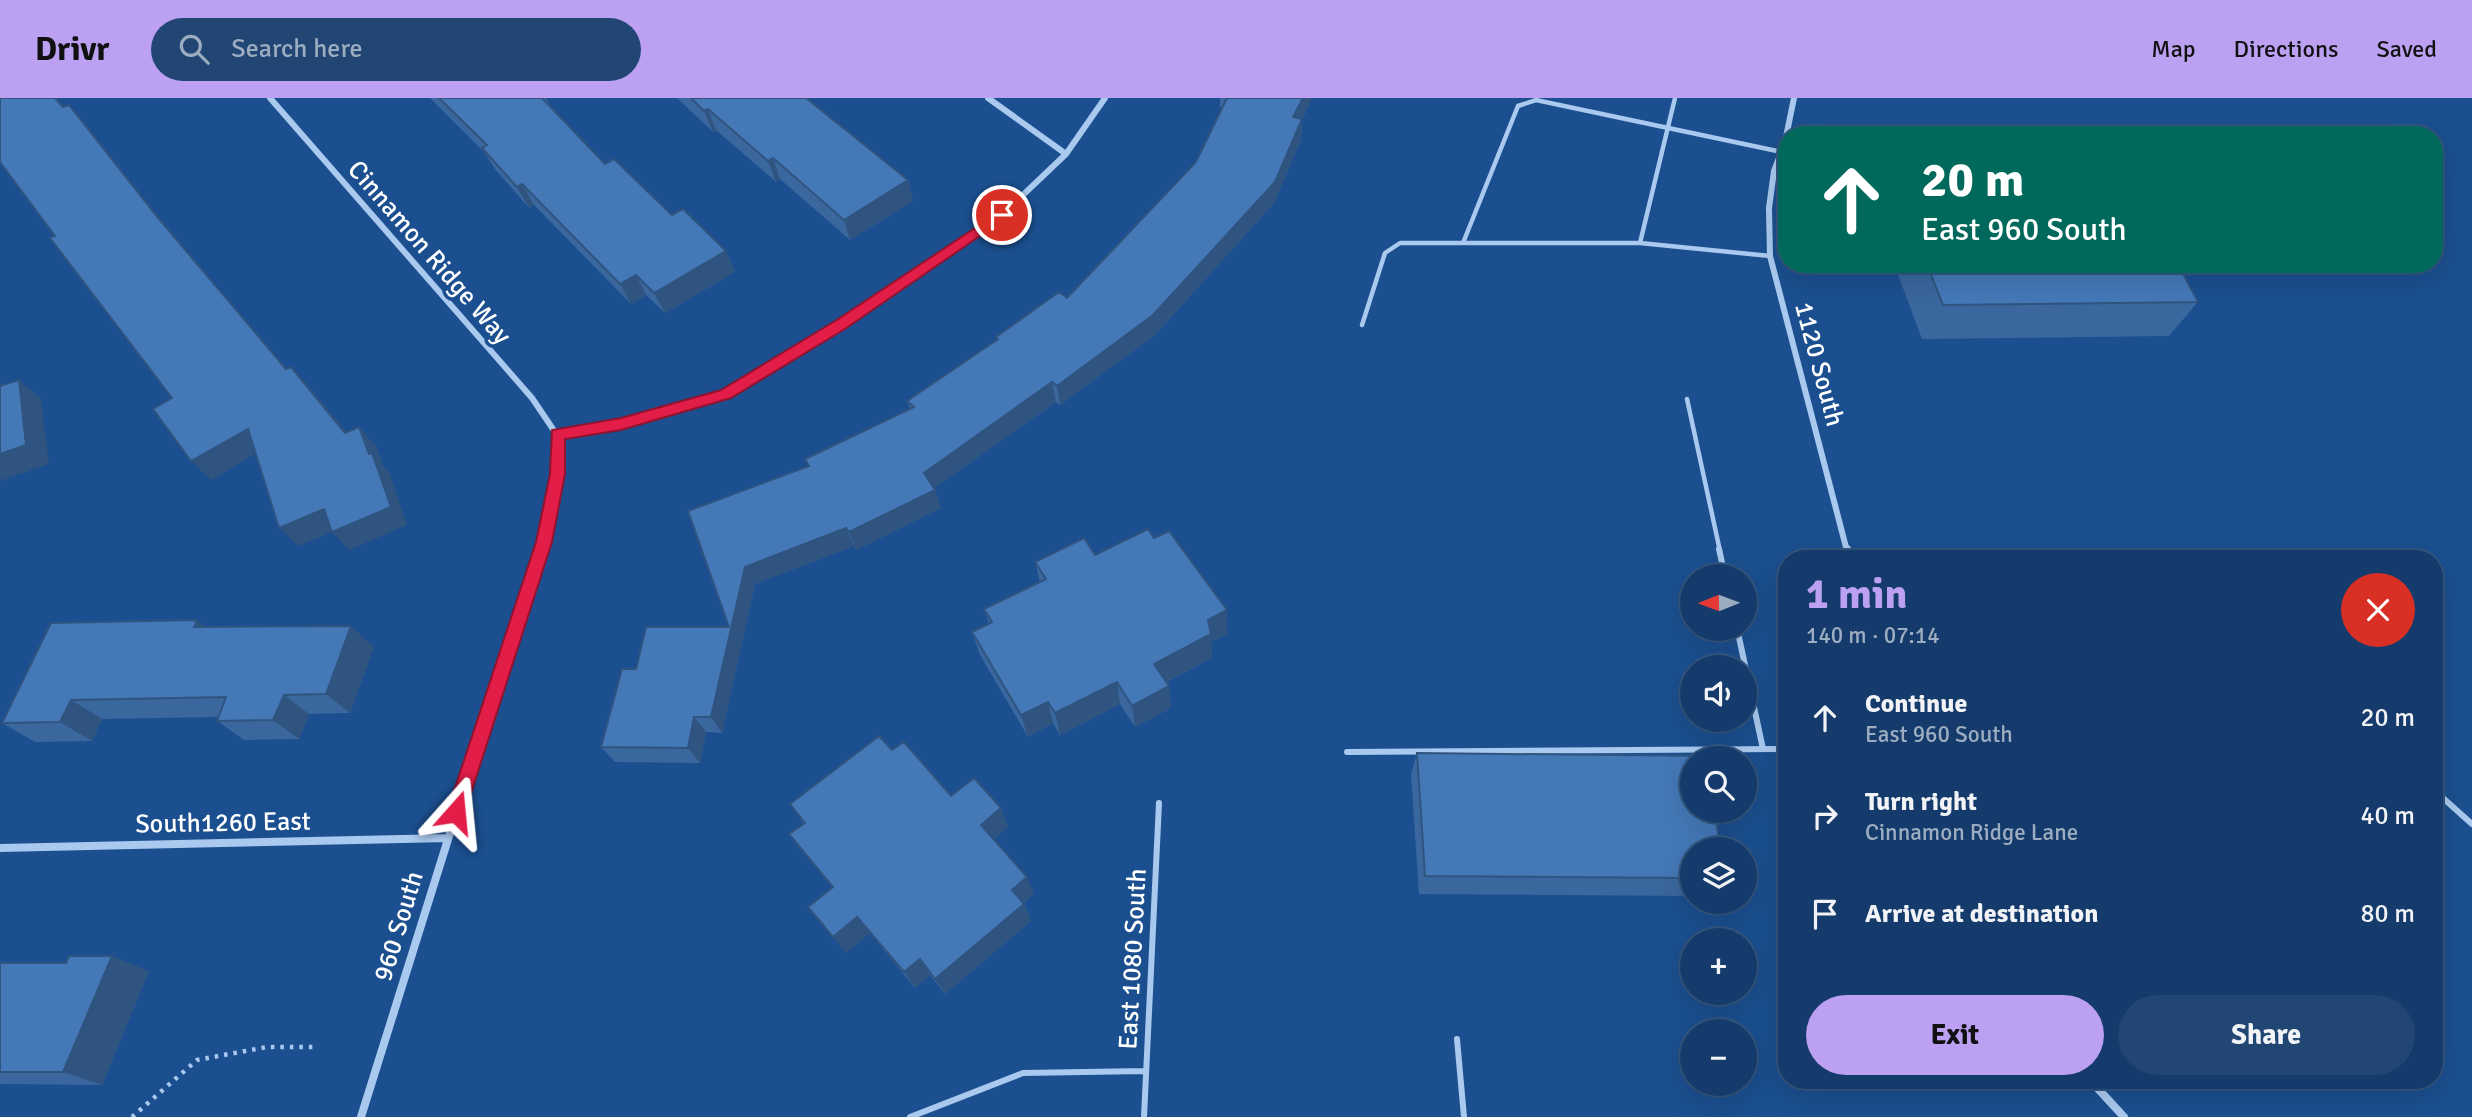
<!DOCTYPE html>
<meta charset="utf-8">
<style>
body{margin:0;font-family:Signika,sans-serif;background:#214673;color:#f1f3f6;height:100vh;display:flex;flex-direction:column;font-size:26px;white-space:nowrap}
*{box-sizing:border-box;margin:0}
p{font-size:23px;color:#9dadc1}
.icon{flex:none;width:38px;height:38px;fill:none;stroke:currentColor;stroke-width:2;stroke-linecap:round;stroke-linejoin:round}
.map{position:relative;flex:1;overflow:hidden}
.side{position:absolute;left:1778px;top:452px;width:665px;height:539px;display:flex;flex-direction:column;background:#143b6b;border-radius:28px;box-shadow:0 7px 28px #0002,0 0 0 2px #33557e}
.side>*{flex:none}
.banner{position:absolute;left:1778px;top:28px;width:665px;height:147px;border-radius:28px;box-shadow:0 7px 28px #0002,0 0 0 2px #33557e;background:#00695c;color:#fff;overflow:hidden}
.needle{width:46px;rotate:269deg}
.fabs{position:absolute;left:1680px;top:466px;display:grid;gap:14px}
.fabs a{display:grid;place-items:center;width:77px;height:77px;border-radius:50%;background:#143b6b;box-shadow:0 7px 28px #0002,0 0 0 2px #33557e;font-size:35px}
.pin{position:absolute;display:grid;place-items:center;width:60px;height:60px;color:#fff;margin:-30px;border:4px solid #fff;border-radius:50%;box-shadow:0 2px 7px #0007}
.me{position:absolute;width:77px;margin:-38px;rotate:18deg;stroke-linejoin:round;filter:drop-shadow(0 0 5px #0008)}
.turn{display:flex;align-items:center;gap:24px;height:147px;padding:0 28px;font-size:32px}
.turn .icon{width:91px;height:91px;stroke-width:2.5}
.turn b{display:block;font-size:49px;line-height:60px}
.round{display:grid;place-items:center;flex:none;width:74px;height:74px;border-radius:37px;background:#214673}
.head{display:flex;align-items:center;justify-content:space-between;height:119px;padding:0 28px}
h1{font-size:42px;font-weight:700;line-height:52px;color:#bca0f2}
.button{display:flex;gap:14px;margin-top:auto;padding:14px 28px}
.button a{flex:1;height:80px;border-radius:42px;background:#bca0f2;color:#111;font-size:28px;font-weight:700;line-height:80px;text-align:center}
.button a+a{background:#214673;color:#f1f3f6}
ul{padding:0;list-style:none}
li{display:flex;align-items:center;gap:21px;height:98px;padding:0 28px}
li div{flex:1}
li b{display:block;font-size:26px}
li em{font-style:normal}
header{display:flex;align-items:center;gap:42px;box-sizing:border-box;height:98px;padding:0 35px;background:#bca0f2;color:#111}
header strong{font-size:33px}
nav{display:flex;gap:38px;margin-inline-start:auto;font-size:24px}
.search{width:490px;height:63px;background:#214673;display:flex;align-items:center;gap:18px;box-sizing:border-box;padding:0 24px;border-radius:38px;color:#9dadc1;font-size:26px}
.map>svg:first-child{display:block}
</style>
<header>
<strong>Drivr</strong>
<div class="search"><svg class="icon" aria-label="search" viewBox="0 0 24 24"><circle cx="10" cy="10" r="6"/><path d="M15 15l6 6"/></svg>Search here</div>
<nav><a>Map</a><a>Directions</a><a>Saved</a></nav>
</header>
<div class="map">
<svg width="2472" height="1019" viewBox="0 0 2472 1019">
<rect width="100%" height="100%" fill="#1b4f8f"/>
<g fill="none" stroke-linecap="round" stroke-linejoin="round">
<path stroke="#a9c9ee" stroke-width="4.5" stroke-dasharray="3.5 6" stroke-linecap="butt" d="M132,1019L197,962L267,949H317"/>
<path stroke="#a9c9ee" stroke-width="4.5" d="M1463,145L1518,8L1536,2L1782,54
M1640,145L1675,0
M1362,227L1385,155L1400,145H1640L1770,158
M1687,301L1720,453"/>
<path stroke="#a9c9ee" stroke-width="6" d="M1719,451L1725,478
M1737,530L1763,651
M1347,654L1787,651
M2434,692L2472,726
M1457,941L1464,1019
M910,1019L1023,975L1145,973
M1144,1019L1159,705"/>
<path stroke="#a9c9ee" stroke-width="6" d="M270,0L532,300L557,337
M988,0L1066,56
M1794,0L1785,44L1774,73L1769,110L1770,158L1847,453
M557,337L621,326L726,296L840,227L1002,117L1066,56L1105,0
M539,453L552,399L557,337"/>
<path stroke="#a9c9ee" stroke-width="8" d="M1847,451L1849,460
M0,750L448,740
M2090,982L2124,1019
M361,1019L539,451"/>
</g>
<path fill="#3a679d" d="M430,0H546L551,9L605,66L672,117L726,153L735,174L665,215L646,197L631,206L534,107L529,110L495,71L485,55Z
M677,0H806L908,82L913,103L850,142L780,81L776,84L716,32L713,34Z
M1220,0H1312L1302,22L1301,42L1274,105L1155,237L1060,307L1056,304L934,390L941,410L856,452L854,448L755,486L722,635L706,634L700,665L615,664L601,649L636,571L729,529L808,368L805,361L910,311L907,303L997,242L996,239L1067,200L1196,64L1223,9H1220Z
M1894,166H2178L2198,204L2169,238L1922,241Z
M1154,440L1227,512V536L1211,544L1212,560L1166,584L1169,588L1171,610L1135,629L1120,606L1060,637L1053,625L1028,639L980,557L972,534L989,526L984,511L1040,484L1035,464L1095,457Z
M205,529L374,549L350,615L309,616L299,641L244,642L217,623L218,619L102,621L92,643L35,644L2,625Z
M892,652L951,698L1001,710L1008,729L994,741L1034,796L1024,805L1031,823L945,896L930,877L915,890L870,835L846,855L832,789L789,736L804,726L790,706Z
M1417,655L1692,751V798L1419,796L1411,676Z
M0,865L149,873L102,987L0,986Z"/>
<path fill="#305480" d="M1303,0H1312L1302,22L1301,42L1274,105L1155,237L1060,307L1057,288L1293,19Z
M69,7L87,28L177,142L304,291L159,121Z
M708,11L716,32L713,34L704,13Z
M773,60L780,81L776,84L768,63Z
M908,82L913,103L850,142L844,122Z
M522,86L534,107L529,110L517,89Z
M726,153L735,174L665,215L654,195Z
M636,177L646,197L631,206L620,186Z
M291,269L309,288L362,353L345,335Z
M19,282L41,301L49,366L0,383V356Z
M1052,284L1056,304L930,393L924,375Z
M359,329L376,348L383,367L389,374L407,427L349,452L332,434L298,448L279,430L369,356Z
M248,331L266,350L211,382L191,363Z
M935,392L941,410L856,452L849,434Z
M846,430L854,448L755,486L722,635L711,619L745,469Z
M1227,512V536L1211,544L1212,560L1157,588L1154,566L1208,522Z
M197,522L223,543L194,529Z
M351,528L374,549L350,615L326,596Z
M1117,584L1120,606L1060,637L1055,615Z
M1169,588L1171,610L1135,629L1132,608Z
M284,597L309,616L299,641L273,622Z
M71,602L102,621L92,643L60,624Z
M1048,604L1053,625L1028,639L1021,617Z
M694,619L706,634L700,665L688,650Z
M1001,710L1008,729L989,746L981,727Z
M1027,779L1034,796L1019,809L1012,792Z
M1024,806L1031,823L945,896L935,881Z
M857,819L870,835L846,855L833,839Z
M112,858L149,873L102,987L63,974Z
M920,861L930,877L915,890L904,874Z"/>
<path fill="#4478b7" stroke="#305480" stroke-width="2" d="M0,0H55L63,9L69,7L159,121L286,271L291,269L345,335L359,329L369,356L372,355L391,409L332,434L324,411L279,430L248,331L191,363L153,311L172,300L50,140L55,138L0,64Z
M439,0H542L605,66L614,61L672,117L683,111L726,153L654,195L636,177L620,186L522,86L517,89L482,50L487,47Z
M691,0H806L908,82L844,122L773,60L768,63L708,11L704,13Z
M1227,0H1303L1293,19L1302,21L1275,84L1153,217L1057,288L1052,284L924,375L935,392L849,434L846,430L745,469L711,619H694L688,650L601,649L622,571H636L646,529H729L688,413L809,368L805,361L914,309L907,303L998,241L996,239L1059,194L1067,200L1196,64Z
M1927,166H2178L2198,204L1943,207Z
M19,282L26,347L0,356V288Z
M1148,431L1154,440L1169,433L1227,512L1208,522L1211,536L1154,566L1169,588L1132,608L1117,584L1055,615L1048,604L1021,617L972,534L992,524L984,511L1046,481L1035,464L1084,440L1095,457Z
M197,522L194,529L351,528L326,596L284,597L273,622L217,623L226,599L71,602L60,624L2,625L51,525Z
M879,638L892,652L904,644L951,698L974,680L1001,710L981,727L1027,779L1012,792L1024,806L935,881L920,861L904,874L857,819L833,839L808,809L833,789L789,736L805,725L790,706Z
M1417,655L1705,658V660H1692V712H1714L1721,751H1692V780L1425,778Z
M69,858H112L63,974H0V865H66Z"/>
<path fill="#e11d48" stroke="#92132f" stroke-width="2" d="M1002,112L1006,114V120L845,231L731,300L621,332L565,341V376L552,444L465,714L462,720L456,722L450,720L447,714L536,444L550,376L552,332L621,320L721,292L835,223Z"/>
<g text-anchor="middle" stroke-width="7" stroke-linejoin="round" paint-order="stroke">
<g font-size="26" fill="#fff" stroke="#1b4f8f">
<text transform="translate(430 154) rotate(49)" y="9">Cinnamon Ridge Way</text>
<text transform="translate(1820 266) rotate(75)" y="9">1120 South</text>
<text transform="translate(223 724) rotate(-1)" y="9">South1260 East</text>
<text transform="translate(398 828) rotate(-73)" y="9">960 South</text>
<text transform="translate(1132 861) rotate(-87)" y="9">East 1080 South</text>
</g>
</g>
</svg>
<div class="fabs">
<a><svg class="needle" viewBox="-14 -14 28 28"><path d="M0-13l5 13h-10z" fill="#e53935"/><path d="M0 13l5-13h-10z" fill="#9dadc1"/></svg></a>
<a><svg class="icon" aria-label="sound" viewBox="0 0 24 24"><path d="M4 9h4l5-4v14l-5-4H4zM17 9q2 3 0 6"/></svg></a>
<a><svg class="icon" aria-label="search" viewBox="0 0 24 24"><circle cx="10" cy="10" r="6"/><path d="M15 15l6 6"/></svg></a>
<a><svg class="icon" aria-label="layers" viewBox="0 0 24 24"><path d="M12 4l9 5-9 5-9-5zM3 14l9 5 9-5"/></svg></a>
<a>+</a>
<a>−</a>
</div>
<div class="pin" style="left:1002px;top:117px;background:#d93025"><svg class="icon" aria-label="arrive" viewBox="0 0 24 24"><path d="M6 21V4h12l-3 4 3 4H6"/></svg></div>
<svg class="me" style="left:456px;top:714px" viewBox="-20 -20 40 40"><path d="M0-17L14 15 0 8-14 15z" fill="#e11d48" stroke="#fff" stroke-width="4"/></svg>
<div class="banner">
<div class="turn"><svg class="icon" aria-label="ahead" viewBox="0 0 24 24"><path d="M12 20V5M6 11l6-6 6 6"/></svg><div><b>20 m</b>East 960 South</div></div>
</div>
<section class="side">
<div class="head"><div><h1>1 min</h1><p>140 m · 07:14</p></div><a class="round" style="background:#d93025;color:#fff"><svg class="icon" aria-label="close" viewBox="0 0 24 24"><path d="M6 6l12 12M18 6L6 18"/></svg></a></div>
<ul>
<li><svg class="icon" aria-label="ahead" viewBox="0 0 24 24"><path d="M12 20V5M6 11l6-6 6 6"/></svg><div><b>Continue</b><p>East 960 South</p></div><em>20 m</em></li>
<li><svg class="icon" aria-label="right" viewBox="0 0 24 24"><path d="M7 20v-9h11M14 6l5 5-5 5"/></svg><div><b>Turn right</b><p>Cinnamon Ridge Lane</p></div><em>40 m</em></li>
<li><svg class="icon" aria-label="arrive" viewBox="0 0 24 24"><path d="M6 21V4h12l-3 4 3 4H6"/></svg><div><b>Arrive at destination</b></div><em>80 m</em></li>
</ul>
<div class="button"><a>Exit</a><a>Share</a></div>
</section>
</div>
